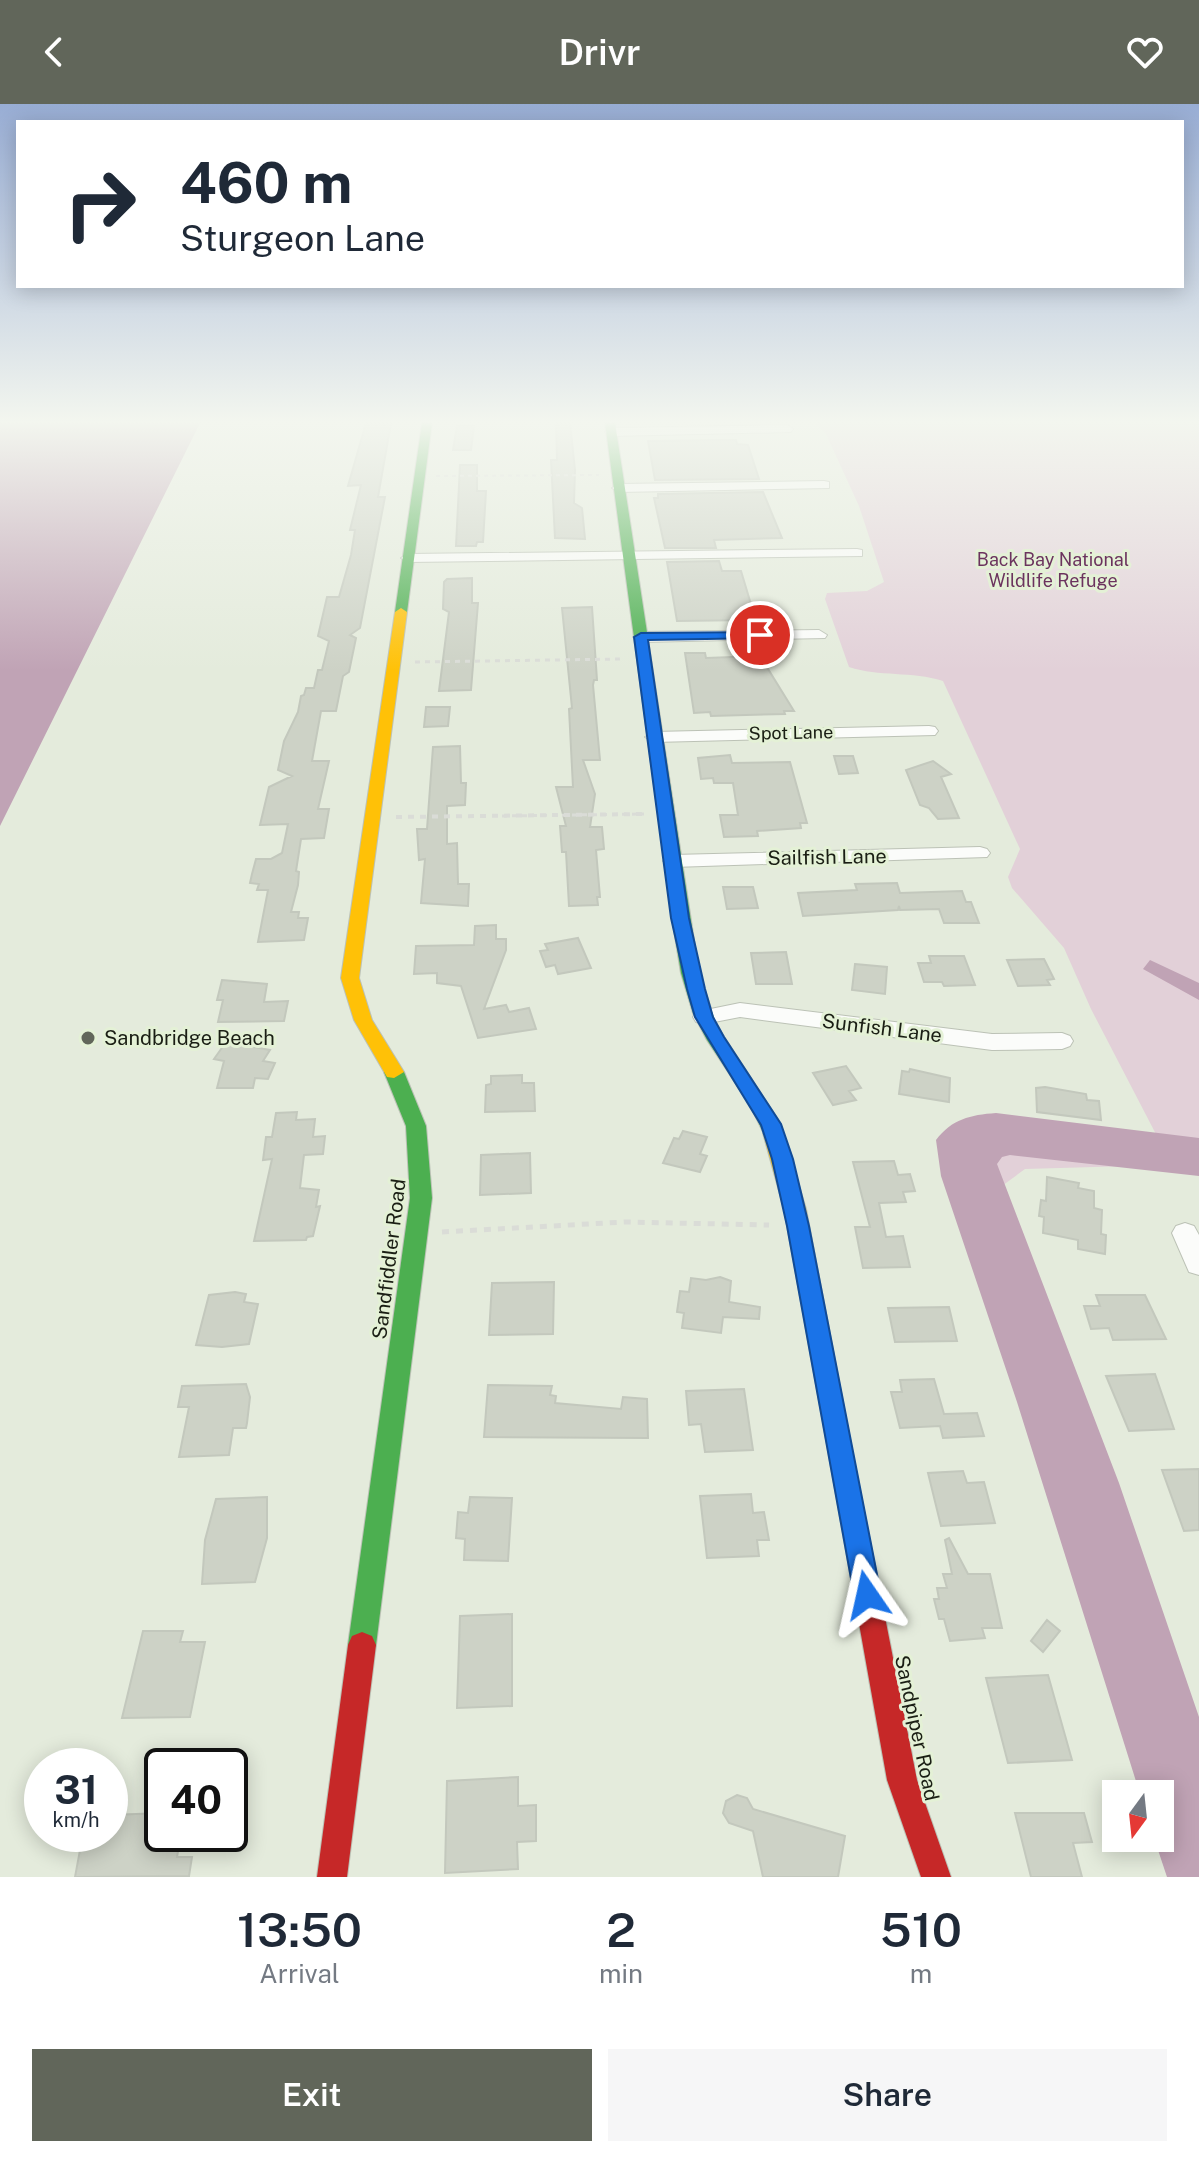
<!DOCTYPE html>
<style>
body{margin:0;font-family:"Public Sans",sans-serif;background:#f6f6f7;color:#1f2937;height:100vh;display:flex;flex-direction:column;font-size:30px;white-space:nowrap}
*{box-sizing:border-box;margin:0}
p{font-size:26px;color:#747a83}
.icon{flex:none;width:44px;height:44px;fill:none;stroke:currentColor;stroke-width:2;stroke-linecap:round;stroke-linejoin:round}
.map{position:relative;height:1773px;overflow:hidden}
.side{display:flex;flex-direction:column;background:#fff;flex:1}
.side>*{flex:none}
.hud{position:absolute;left:16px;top:16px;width:1168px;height:168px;border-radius:0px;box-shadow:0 4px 20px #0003;background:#fff;color:#1f2937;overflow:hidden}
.needle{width:52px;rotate:195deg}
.fabs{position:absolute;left:1102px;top:1676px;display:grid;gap:16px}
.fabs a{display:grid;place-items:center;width:72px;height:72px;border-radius:0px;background:#fff;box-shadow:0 4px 20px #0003;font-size:40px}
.speed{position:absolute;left:24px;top:1644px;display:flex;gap:16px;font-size:40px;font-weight:700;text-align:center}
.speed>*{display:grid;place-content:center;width:104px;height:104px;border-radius:50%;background:#fff;box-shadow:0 4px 20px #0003;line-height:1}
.speed small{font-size:20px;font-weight:400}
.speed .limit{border:4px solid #111;border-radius:12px;background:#fff;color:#111}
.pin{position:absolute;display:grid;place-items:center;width:68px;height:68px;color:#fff;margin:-34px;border:4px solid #fff;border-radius:50%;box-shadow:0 2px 8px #0007}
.me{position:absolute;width:88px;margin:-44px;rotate:349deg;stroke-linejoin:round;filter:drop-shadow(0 0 6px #0008)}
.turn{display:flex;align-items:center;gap:28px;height:168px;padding:0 32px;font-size:36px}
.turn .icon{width:104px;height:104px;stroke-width:2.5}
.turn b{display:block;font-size:56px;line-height:68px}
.eta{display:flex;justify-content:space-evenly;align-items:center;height:136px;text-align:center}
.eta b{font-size:48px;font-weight:600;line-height:56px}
.cta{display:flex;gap:16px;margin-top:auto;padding:16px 32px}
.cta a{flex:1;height:92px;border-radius:0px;background:#61665a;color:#fff;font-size:32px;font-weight:600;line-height:92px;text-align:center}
.cta a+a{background:#f6f6f7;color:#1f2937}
header{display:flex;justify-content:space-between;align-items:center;height:104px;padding:0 32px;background:#61665a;color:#fff;font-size:36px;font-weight:600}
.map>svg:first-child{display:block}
</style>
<header><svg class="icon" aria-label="back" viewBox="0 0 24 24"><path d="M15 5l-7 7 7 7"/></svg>Drivr<svg class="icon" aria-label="heart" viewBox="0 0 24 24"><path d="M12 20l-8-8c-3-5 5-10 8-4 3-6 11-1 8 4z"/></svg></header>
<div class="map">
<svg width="1199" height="1773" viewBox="0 0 1199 1773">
<rect width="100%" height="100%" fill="#e4ebdc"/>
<path fill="#e2d0d8" d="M815,319H1199V1060L1025,1065L995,1087L976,1043L1159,1036L1091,905L1064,844L1012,784L1008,773L1020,745L943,577C912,567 879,573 849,563L825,495L827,489L867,487L884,478L859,402L826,330Z"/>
<path fill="#c0a3b5" d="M0,319H200L0,722Z
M1150,856L1199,879V896L1143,865Z
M996,1009L1199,1034V1072L1010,1051L1002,1053L997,1060L1119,1379L1199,1613V1773H1167L1154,1734H1160V1690H1140L1017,1298L941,1072L936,1036C952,1015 970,1011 996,1009Z"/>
<path fill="#cdd2c6" stroke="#c3c8bd" stroke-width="2" d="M366,319H391L378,393H385L360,524L350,531L356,534L349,568L343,572L336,607H321L312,657H329L318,705H329L324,734L301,735L296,767L299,768L298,781L291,808H299L298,814H308L304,836L258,838L268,786H257L259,780L250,779L252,770L256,755H271L282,749L288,720L260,721L269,683L292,672L278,666L284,637L298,608L301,592L304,591L306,584H314L318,566H322L329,537L318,532L327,493H339L351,451L355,426H350L361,381L348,382Z
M556,319H570L575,366L574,399L582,404L585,435L555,434L551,356H557Z
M457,322H474L471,346H453Z
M736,336L737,340L748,341L759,375L655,376L648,337Z
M460,361H477V387H486L483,438H477L476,442H456Z
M763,388L782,434L714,436L716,444H665L654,394H658V390Z
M719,457L722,467H741L753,507L747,508L750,516L677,517L667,458Z
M472,474V499H478L471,586L439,587L449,508L443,505L444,478L447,475Z
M592,503L597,576H594L593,581L600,656H583L595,690L590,723H602L604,745L596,746L600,793H597L598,801L569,802L566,748H562L560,722H566L556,683H573L569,605L572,604L562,504Z
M685,549H705L706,554L760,552L794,607H784L785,610L711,612L710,608L694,609Z
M426,603H450L448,622L424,623Z
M460,642L461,679H466L465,701L447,702V740L457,739L458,780H469L468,802L421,799L425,755L419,756L417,725H427L433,643Z
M730,651L732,659L790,658L807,719H800L801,724L757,727L758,732L724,733L720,711H738L733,679H714L713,674L701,675L698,654Z
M834,652H853L858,669L839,670Z
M933,657L951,670L941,673L959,714L938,715L929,704L920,701L906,666Z
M897,779L900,789L962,787L966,798H971L979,819H944L939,805L900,806L899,802L898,806L803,812L798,789L857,786L855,780Z
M723,783H753L758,804L727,805Z
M496,821V835H506V846L484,905L506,901L509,908L529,904L536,925L478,934L461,882L437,879V869L414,870L416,842L474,841L475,822Z
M578,834L591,864L558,870L555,861L546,863L540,847L548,846L545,840Z
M786,848L792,880H756L751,849Z
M929,852H964L975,881L944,882L942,878H924L918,859H931Z
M1044,855L1054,875L1047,876L1050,881L1018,882L1007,856Z
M855,860L887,863L885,890L852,886Z
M222,876L267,880L264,898L288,897L284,917L218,918L223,896H217Z
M226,938L270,946L263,957L275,959L268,975L255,974L253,984H217L224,957L214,955Z
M846,962L861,984L849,987L856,996L833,1001L813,969Z
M910,965L950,974L949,998L899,990L902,967L909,968Z
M522,971V979H534L535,1007L485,1008L486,981L491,980V972Z
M1045,983L1086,990L1087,996L1099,997L1101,1016L1037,1008L1036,984Z
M297,1008L296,1016L315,1015L313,1033L325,1032L323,1050L304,1051L300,1084L319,1086L316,1103L320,1102L313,1132L307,1133L306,1136L254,1137L272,1055L263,1056L266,1033H272L276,1009Z
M683,1027L707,1033L700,1050L707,1052L700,1068L663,1059L674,1034L679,1035Z
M530,1049L531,1089L480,1091L481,1051Z
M894,1057L898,1071L910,1070L915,1087L903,1088L906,1098L879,1099L886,1133L903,1132L910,1163L863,1164L855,1123H870L853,1058Z
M1047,1073L1079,1079L1078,1084L1094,1087V1104L1102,1106L1101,1130L1106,1131L1105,1150L1078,1145V1136L1043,1129L1044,1113L1039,1112L1041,1096L1046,1097Z
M720,1173L731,1177L729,1198L760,1203L759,1215L723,1213L721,1229L682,1224L684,1209L677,1208L680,1187L689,1188L691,1174L706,1176Z
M554,1178L553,1230L489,1231L492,1179Z
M235,1188L246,1190L244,1198L258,1200L249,1240L222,1243L196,1241L209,1191Z
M1096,1191H1145L1166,1235L1113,1236L1109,1224L1091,1225L1084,1202H1100Z
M949,1203L957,1237L895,1238L888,1204Z
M1155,1270L1174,1325L1129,1327L1106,1272Z
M934,1275L944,1310L977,1309L984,1332L943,1334L940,1322L900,1324L891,1288H902L900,1276Z
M246,1280L250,1293L247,1319L246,1324H233L229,1351L179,1353L189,1303H178L182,1282Z
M488,1281L552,1282L550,1291L556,1292L555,1299L621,1305L623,1293L647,1295L648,1334L484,1333Z
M744,1285L753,1346L705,1348L701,1320L689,1321L686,1287Z
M1199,1365V1426L1184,1427L1162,1366Z
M963,1367L967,1379L984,1378L995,1419L941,1422L928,1369Z
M751,1390L753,1409L764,1408L769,1436H757L759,1452L707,1454L700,1392Z
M267,1393V1434L255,1478L202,1480L205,1436L216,1395Z
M470,1393L512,1394L508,1457L464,1456L465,1435L456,1434L458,1408L468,1409Z
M949,1434L968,1470H990L1002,1524H982L985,1534L950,1537L944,1515H939L934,1495H939L937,1484H947L943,1470H952L945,1436Z
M512,1510V1602L457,1604L460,1512Z
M1047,1516L1060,1527L1043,1548L1031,1537Z
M143,1527H183L180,1538H205L190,1613L122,1614Z
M1048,1571L1072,1656L1008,1659L986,1574Z
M518,1673V1702L536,1701V1737L517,1738L518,1765L445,1769L447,1677Z
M737,1691L747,1694L753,1705L845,1732L838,1773H763L753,1727L729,1719L723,1709L726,1697Z
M162,1709V1730H181L177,1753H192L189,1772L75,1773L83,1730H110V1711Z
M1015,1709H1084L1092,1738L1073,1739L1082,1773H1031Z"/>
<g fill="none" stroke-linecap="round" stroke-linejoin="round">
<g stroke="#bcc2b6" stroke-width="2">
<path id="street" d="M787,321L793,325L791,328L611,332L605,328L611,324Z
M824,377L829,378V384L619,388L612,384L619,380Z
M857,445L862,446V452L408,458L401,454L408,450Z
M819,526L827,531L825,534L641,538L633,533L641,528Z
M929,622L935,623L938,627L935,631L654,638L645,633L654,628Z
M980,743L987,745L990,749L987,753L673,763L663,757L673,751Z
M740,899L992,930L1062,929L1070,932L1073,937L1070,942L1062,945L992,946L740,913L704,920L696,918L693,913L696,908Z
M1185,1119L1194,1122L1199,1131V1171L1189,1168L1172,1129L1176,1122Z"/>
</g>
<g stroke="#bcc2b6" stroke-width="2">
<path id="fast" d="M422,319H432L407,508L401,512L395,508Z
M605,319H615L699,869L717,922L777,1014L783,1029L780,1034H766L750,1001L707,936L693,909L681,869L672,814Z
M394,962L404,968L426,1022L432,1094L376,1541L372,1550L362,1554L352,1550L348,1541L410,1094L406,1022L384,968Z"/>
</g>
<g stroke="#bcc2b6" stroke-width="2">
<path id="slow" d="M401,504L407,508L359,874L372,916L404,968L394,974L387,973L354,916L341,874L395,508Z
M773,1022L780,1024L783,1029L806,1105L850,1335L847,1342L838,1346L829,1342L826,1335L784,1105L763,1029L766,1024Z"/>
</g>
<g stroke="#bcc2b6" stroke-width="2">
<path id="jam" d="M838,1324L847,1328L850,1335L917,1676L951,1773H921L887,1676L826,1335L829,1328Z
M362,1528L372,1532L376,1541L347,1773H317L348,1541L352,1532Z"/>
</g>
<path stroke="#dadcd7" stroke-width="2" stroke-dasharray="4 4" stroke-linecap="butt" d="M436,372L599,371"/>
<path stroke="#dadcd7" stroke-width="3" stroke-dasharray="5 5" stroke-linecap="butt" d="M415,558L622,555
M502,712L644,710"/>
<path stroke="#dadcd7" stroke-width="4" stroke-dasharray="6 6" stroke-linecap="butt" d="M396,713L644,710"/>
<path stroke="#dadcd7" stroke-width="5" stroke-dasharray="7 7" stroke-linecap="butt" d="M442,1128L625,1118L769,1121"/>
<use href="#street" fill="#fbfcfa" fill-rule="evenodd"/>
<use href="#fast" fill="#4caf50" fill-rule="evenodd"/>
<use href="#slow" fill="#ffc107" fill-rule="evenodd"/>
<use href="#jam" fill="#c62828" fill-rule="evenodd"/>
</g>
<linearGradient id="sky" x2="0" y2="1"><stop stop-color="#98add4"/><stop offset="0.56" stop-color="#f3f6ef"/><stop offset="1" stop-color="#f3f6ef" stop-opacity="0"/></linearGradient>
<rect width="1199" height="567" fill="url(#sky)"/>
<path fill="#1a73e8" stroke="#114b97" stroke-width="2" d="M760,528L764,529V534L648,536L689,814L705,885L713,913L724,933L781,1020L793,1055L809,1122L881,1491L877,1500L867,1504L858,1500L854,1491L787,1122L772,1055L761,1021L695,913L687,885L671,814L634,533L641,529Z"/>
<circle fill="#61665a" stroke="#e4f1d6" stroke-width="3" cx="88" cy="934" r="8"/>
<g text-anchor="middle" stroke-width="6" stroke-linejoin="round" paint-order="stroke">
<g font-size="18" fill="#6b335e" stroke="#e4f1d6">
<text x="1053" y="462">Back Bay National<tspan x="1053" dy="21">Wildlife Refuge</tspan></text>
</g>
<g font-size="18" fill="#1a1e14" stroke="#e4f1d6">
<text transform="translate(791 629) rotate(-1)" y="6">Spot Lane</text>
</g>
<g font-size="20" fill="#1a1e14" stroke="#e4f1d6">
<text transform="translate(827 753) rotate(-1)" y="7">Sailfish Lane</text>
<text transform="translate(882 924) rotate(7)" y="7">Sunfish Lane</text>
<text transform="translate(389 1155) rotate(-83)" y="7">Sandfiddler Road</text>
<text transform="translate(917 1624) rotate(78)" y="7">Sandpiper Road</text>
</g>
<g font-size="20" fill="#1a1e14" stroke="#e4f1d6" text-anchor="start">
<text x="104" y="941">Sandbridge Beach</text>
</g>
</g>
</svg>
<div class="fabs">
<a><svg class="needle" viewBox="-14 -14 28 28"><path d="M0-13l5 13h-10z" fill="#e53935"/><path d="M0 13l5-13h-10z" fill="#747a83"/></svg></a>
</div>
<div class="speed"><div>31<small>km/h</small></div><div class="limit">40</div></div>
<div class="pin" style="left:760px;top:531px;background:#d93025"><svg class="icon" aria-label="arrive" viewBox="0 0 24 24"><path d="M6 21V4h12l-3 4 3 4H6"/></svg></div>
<svg class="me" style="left:867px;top:1491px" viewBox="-20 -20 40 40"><path d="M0-17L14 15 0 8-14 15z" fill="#1a73e8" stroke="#fff" stroke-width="4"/></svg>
<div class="hud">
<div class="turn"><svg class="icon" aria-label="right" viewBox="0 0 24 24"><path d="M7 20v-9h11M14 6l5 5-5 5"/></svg><div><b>460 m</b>Sturgeon Lane</div></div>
</div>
</div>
<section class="side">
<div class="eta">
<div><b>13:50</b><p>Arrival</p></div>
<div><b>2</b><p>min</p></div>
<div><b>510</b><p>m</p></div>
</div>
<div class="cta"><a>Exit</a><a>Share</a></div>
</section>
